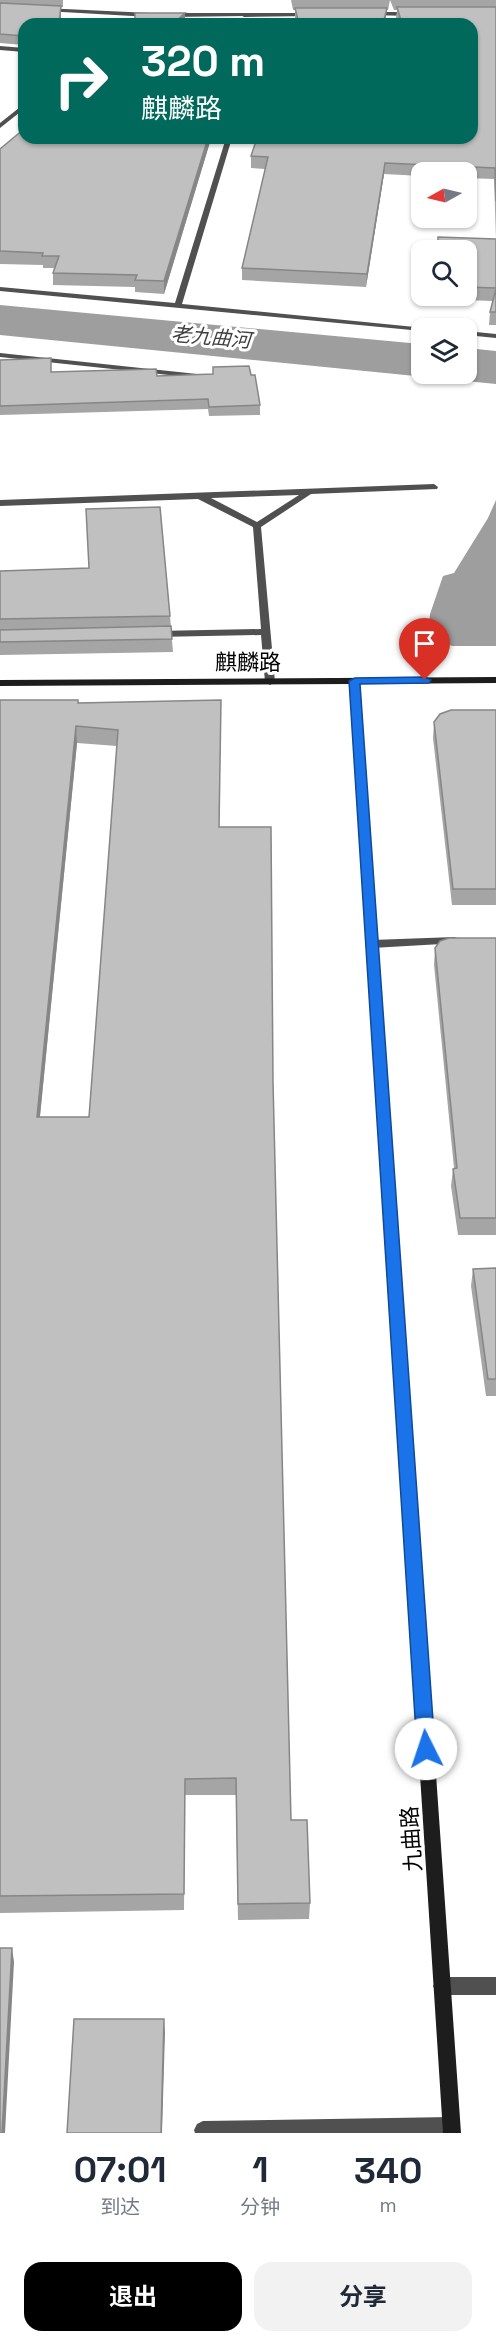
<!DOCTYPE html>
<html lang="zh">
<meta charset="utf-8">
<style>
body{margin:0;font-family:"Space Grotesk","Noto Sans SC",sans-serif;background:#f2f2f3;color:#1f2937;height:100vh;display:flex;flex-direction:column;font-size:22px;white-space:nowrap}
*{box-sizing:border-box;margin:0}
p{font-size:20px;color:#747a83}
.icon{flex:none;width:33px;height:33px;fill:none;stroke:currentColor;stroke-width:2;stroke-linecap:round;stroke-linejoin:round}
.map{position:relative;height:2133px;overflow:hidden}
.details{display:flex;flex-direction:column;background:#fff;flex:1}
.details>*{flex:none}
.guide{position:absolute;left:18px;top:18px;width:460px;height:126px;border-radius:18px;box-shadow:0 2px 4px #0004;background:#00695c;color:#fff;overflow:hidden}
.needle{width:39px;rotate:262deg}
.tools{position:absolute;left:411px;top:162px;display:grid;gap:12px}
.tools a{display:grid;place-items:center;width:66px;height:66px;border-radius:12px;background:#fff;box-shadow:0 2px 4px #0004;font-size:30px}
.pin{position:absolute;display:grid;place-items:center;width:51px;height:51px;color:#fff;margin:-62px -26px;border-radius:50% 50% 50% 0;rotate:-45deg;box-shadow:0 0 6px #0007}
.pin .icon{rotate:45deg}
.me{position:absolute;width:66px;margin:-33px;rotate:356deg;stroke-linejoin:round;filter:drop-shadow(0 0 4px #0008)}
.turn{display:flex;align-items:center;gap:21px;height:126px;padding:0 24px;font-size:27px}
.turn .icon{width:78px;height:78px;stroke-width:2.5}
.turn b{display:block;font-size:42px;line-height:51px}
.eta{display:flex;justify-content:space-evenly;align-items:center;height:102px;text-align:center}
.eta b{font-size:36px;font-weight:700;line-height:42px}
.action{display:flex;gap:12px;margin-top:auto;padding:12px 24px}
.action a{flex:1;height:69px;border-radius:18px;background:#000;color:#fff;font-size:24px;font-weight:700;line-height:69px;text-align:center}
.action a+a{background:#f2f2f3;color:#1f2937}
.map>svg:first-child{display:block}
</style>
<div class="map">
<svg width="496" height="2133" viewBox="0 0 496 2133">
<rect width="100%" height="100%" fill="#fff"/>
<path fill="#9e9e9e" d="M0,305L421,344L422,374H466L467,348L496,351V384L0,335Z
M496,500V646H452L428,635L430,614L443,576L454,573L488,518Z"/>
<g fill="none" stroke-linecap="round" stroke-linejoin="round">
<path fill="#505050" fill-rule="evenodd" d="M43,8L150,13L153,15L150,17L45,11Z
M244,13L246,16L170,17L167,15L170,13Z
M0,46L24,48V52L0,50Z
M24,104V109L0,128V123Z
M0,353L197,374L201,376L197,378L0,357Z
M434,484L438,487L437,489L311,494L261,527L275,682L270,685L265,682L261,635L156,637L151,634L156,631L261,629L253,527L198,499L0,506V500ZM299,495L257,522L211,498Z
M451,2117L457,2120L460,2126L456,2133H195L194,2130L197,2124L203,2121Z"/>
<path fill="#505050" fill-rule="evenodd" d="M371,12H411L414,14L411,16L369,15Z
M309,13L311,16L244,17L241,15L244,13Z
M226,138H232L182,304L425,328H422V331L0,291V287L175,303Z
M466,331L496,334V338L466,335Z
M455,937L459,939L461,941L459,943L372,948L366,944L372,940Z
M442,1977H496V1995H442L436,1992L433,1986L436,1980Z"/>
<path fill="#1d1d1d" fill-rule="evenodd" d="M496,677V683L360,684L461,2133H443L350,684L0,686V680Z"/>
</g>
<path fill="#a5a5a5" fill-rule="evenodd" d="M0,0H63V7H61V15L60,24H24V45L0,43Z
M291,0H390L388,10H386L385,24H296L295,19V10H293Z
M390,0H496V325H489L490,312L493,301L435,299V296H466V250L496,239L494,179L466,178V172H422V176L384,174L366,287L242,280V268L265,169L251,168V156L255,143L233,142L232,138H472V24H398L396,18L397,10H394Z
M24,138H224L222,142H210L164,294L135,292V287L53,285V273L54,268H43V265L0,264V149Z
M0,360L52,372L157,376L213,374V367L251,375L260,405V415L209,416L208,409L0,415Z
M89,568L170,616L173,652L0,655V571Z
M0,700L79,703L221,700L219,827L273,1082L291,1820L310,1903L309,1919L238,1920L236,1795H185L184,1910L0,1913ZM77,743L117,746L89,1117H40Z
M496,710V905H452L433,738L434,722Z
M496,938V1235H458L451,1186L453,1169L454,1168L434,965L435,948Z
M496,1268V1396H486L471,1286L473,1269Z"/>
<path fill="#868686" d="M61,6V15L60,24H59Z
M387,8L385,24H383Z
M185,13V19L180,24H173Z
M208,138H210V142L164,294V281Z
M385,163L384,174L366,287L367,274Z
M76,726L77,743L38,1135L37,1117Z
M12,1948L14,1962L5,2133H2Z
M164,2019L165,2033L162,2133H161Z"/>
<path fill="#c0c0c0" stroke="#868686" stroke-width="1.5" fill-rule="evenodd" d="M0,3L61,6L59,24H24V36L0,34Z
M397,7H496V201L495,168L385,163L367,274L242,268L268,157L251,156L257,138H472V24H402Z
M295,8H387L383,24H299Z
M135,13H185L173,24H135Z
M24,129V138H208L164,281L135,280L137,275L53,273L59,256H42L43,253L0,251V149Z
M438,237L496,239V288L466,287V250H438Z
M496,289V312H490Z
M51,358V372L156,369L157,376L213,374V367L249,366L251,375H255L260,405L209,407L208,399L0,406V360Z
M160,507L170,616L0,619V571L89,568L86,509Z
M171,626L172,639L0,642V630Z
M0,700H78V703L221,700L219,827H271L273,1082L291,1820H307L310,1903L238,1904L236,1778L185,1779L184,1894L0,1896ZM76,726L118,730L89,1117H37Z
M451,710H496V889H453L434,722L440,714Z
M449,938H496V1218H460L453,1169L457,1168L435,948L440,941Z
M496,1268V1379H488L473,1269Z
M0,1948H12L2,2133H0Z
M74,2019H164L161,2133H67Z"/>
<path fill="#1a73e8" stroke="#114b97" stroke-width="1.5" d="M425,677L431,680L429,683L360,684L435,1749L432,1755L426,1758L420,1755L417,1749L349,681L355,678Z"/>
<g text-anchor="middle" stroke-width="6" stroke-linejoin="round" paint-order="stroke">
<g font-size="20" font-style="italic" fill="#3f3f3f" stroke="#fff">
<text transform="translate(211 337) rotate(5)" y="7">老九曲河</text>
</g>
<g font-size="22" fill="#000" stroke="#fff">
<text x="248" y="670">麒麟路</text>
<text transform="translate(411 1839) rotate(-94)" y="8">九曲路</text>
</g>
</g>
</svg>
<div class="tools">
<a><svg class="needle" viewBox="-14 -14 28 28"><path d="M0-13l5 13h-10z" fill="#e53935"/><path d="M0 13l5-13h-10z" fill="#747a83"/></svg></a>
<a><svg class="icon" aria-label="search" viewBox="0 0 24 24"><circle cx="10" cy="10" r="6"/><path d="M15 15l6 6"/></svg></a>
<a><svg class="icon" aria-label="layers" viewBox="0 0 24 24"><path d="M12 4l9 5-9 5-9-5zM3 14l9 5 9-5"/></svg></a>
</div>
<div class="pin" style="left:425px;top:680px;background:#d93025"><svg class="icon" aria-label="arrive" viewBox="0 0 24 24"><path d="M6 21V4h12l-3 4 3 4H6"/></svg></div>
<svg class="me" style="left:426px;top:1749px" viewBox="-20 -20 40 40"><circle r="19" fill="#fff"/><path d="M0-13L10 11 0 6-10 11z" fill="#1a73e8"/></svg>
<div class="guide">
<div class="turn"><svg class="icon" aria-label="right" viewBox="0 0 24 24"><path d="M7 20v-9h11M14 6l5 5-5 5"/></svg><div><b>320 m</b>麒麟路</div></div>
</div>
</div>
<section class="details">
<div class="eta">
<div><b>07:01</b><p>到达</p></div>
<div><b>1</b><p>分钟</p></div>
<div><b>340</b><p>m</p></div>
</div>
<div class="action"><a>退出</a><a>分享</a></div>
</section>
